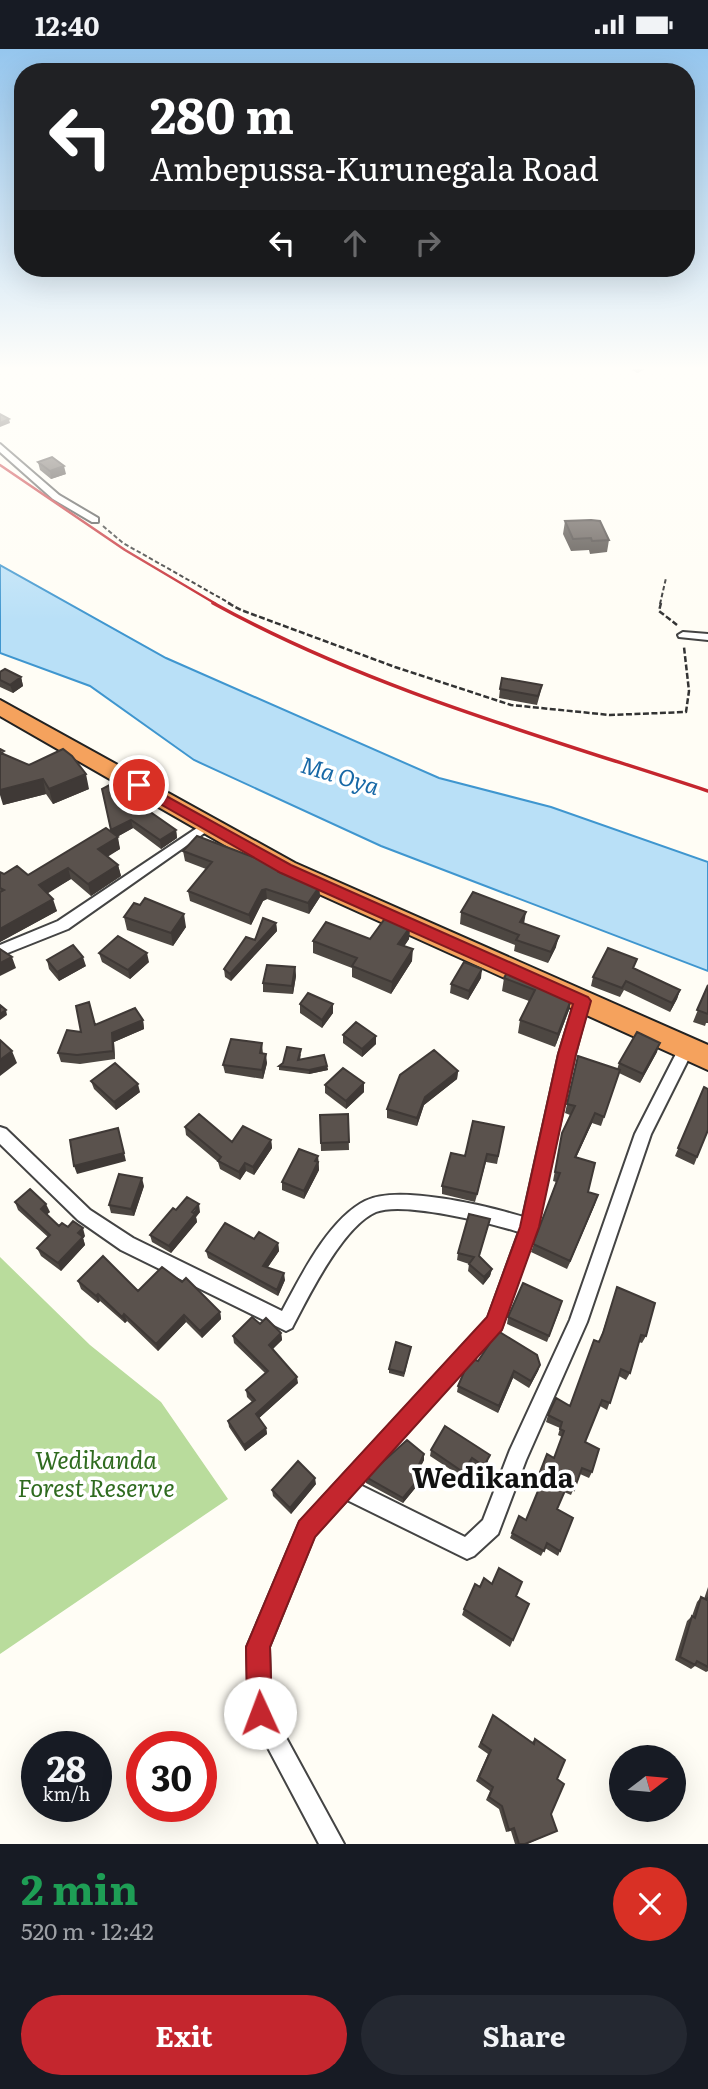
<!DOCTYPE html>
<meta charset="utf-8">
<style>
body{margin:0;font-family:Literata,serif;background:#242831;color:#f1f3f6;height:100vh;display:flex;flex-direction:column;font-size:26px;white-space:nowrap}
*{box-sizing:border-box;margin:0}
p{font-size:23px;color:#9ea1a6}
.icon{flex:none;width:38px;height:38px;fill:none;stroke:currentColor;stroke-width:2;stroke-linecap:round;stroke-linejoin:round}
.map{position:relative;height:1795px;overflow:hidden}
.panel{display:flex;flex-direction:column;background:#171b24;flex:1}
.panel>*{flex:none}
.top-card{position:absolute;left:14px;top:14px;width:681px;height:214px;border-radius:28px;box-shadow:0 7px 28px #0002;background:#202124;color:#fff;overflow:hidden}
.needle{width:46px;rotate:74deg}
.tools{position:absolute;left:609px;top:1696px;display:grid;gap:14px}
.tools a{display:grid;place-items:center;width:77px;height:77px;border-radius:50%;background:#171b24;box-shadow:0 7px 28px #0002;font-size:35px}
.speed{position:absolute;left:21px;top:1682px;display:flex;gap:14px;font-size:35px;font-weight:700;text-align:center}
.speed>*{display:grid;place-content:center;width:91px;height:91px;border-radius:50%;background:#171b24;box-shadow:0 7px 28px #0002;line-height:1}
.speed small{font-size:18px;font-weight:400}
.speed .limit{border:10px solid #d22;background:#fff;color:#111}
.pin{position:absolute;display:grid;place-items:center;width:60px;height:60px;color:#fff;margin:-30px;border:4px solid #fff;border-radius:50%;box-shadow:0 2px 7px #0007}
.me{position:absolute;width:77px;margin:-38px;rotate:358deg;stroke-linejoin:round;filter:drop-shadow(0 0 5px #0008)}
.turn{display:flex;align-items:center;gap:24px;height:147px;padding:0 21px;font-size:32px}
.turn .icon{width:91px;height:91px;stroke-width:2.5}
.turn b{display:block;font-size:49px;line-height:60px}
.lanes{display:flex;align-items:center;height:66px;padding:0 21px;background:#0003;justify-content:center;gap:35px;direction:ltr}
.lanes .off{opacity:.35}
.round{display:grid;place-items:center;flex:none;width:74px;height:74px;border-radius:37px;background:#242831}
.overview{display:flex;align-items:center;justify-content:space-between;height:119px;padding:0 21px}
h1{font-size:42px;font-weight:700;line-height:52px;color:#1e9e55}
.primary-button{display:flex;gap:14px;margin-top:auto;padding:14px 21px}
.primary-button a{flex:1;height:80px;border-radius:42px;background:#c4262e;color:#fff;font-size:28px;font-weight:700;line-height:80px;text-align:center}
.primary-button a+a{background:#242831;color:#f1f3f6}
.status{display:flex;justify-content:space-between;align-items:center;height:49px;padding:0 35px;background:#171b24;direction:ltr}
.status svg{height:19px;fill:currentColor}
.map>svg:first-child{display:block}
</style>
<div class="status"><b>12:40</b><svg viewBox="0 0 49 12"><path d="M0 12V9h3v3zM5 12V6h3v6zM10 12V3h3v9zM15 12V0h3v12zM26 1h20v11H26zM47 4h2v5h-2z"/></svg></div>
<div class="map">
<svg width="708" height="1795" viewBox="0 0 708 1795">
<rect width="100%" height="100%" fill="#fffdf5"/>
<path fill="#b9dc9c" d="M0,1208L90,1296L161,1353L228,1450L0,1605Z"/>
<path fill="#b9e0f7" stroke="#3f96cf" stroke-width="2" d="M0,516L166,609L439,729L551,758L708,813V922L381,797L194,711L90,637L0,604Z"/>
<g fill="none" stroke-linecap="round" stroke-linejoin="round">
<g stroke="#444" stroke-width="4">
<path id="street" d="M0,395L59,446L98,469V473H92L53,450L0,403Z
M683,583L708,585V591L679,588L678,586Z
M209,771L215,775L213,778L68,880L0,907V896L58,872Z
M582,946L587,948L589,952L575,1005L537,1178L501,1280L360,1436L465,1488L483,1471L510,1401L570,1271L635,1085L681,995L686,993L691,995L694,999L651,1085L587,1273L526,1411L498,1485L474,1507L467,1510L347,1451L314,1487L269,1598L271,1661L344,1795H319L249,1663L247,1598L300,1473L488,1269L519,1183C490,1174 403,1152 376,1163C343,1177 308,1248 292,1279L286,1282L121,1201L78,1171L0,1095V1078L6,1080L90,1161L133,1189L282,1262C301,1227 328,1171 365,1152C397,1135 488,1157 523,1168L559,1005L575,952L577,948Z"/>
</g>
<g stroke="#222" stroke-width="4">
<path id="highway" d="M0,651L295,814L708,996V1021L277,826L0,667Z"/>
</g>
<path stroke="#333" stroke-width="2" stroke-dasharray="4.5 2.5" stroke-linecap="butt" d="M103,477L123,494L231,555
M660,555L666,529"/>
<path stroke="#333" stroke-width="2.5" stroke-dasharray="6 2.5" stroke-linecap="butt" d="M228,554L241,561L395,618L511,656L610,666L686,663L689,642L684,598
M661,554L659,562L677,576"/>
<use href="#street" fill="#fff" fill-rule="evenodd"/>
<use href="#highway" fill="#f5a25d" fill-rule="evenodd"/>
<path stroke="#c4262e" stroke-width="2.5" d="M0,416L125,501L216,555"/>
<path stroke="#c4262e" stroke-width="3.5" d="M213,554C367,639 541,687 708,742"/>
</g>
<path fill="#4d4742" d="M631,320H645L637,324Z
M38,413L66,425L51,430L40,421Z
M565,472L609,491L607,503L590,505L589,501L571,502L563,485Z
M0,623L21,628L23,637L13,644L0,638Z
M542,636L540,645L537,656L499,649L500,640Z
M5,706L29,716L89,740L53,755L46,745L3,756Z
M102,740L149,762L176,781L177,789L161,800L133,779L117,788L120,800L107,807L118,816L121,827L91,847L71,830L47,844L57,862L0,893V823L4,825L28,826L111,783Z
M183,802L281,824L319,838L320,848L309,865L267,850L263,852L251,876L190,852L188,842L206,820L185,812Z
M461,863L524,875L556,898L548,914L514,902L515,896L460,875Z
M124,868L186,878L173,897L127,881Z
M276,874L277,882L231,932L225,928L224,920L255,891Z
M410,878L409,890L404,897L412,912L391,945L352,928V919L313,904V892L370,890Z
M99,904L149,913L130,930L102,913Z
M47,911L86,917L59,932L49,920Z
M295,918L296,927L293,945L263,943V934Z
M634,920L680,941L677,950L670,963L624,941L620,948L591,937L593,928Z
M481,929L468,951L450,944L451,935Z
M504,929L572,948L569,961L555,998L518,984L520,971L529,952L502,942Z
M708,936V974H706L705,977L693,973Z
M300,955L333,964L322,979L300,964Z
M143,971L144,980L114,993L115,1010L80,1015L61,1013L58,1004L81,983L95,976Z
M343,986L376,987V995L362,1008L343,994Z
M262,994L263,1005L267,1014L263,1030L225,1024L223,1016Z
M657,1003L640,1034L619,1024L601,1077L592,1074L576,1109L588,1143L595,1155L567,1220L531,1203L556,1133L553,1132L562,1084L570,1066L565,1064L578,1007L617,1021L619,1014Z
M301,1005L300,1011L327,1017L328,1021L309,1025L279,1021V1017Z
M458,1022L457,1030L424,1056L417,1077L387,1069V1060Z
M91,1032L140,1043L116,1061L94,1040Z
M325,1036L364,1043L346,1060L325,1044Z
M704,1038L708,1081L694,1116L675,1107Z
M348,1065L349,1101L321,1102L320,1066Z
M185,1078L232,1093L271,1091L272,1099L254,1126L246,1122L240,1131L220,1120L218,1113L186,1086Z
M504,1078L497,1115L486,1113L475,1153L442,1145V1137L465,1107Z
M318,1107L319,1121L304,1150L282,1141V1133Z
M144,1137L134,1167L111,1164L109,1156Z
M15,1153L50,1163L46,1165L59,1177L68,1178L85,1187L83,1189L85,1196L61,1222L41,1207L37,1199L48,1188L18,1161Z
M176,1161L200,1163L196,1168L197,1173L171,1204L152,1193L150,1186Z
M488,1177L479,1208L492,1220L490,1227L483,1236L468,1222L469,1215L457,1211L458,1204Z
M254,1190L278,1194L279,1202L267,1219L285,1231L278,1247L208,1209L206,1202Z
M78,1232L138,1242L220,1263L221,1270L202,1289L186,1273L158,1302L127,1272L125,1274L100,1252L98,1254L81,1240Z
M617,1238L646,1287L642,1294L639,1293L630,1324L626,1331L619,1327L607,1361L600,1357L585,1393L592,1423L589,1429L580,1425L571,1446L564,1443L557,1460L560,1502L558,1507L545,1499L541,1507L510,1489L519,1467L526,1471L543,1431L538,1429L547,1405L554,1409L562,1388L558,1386L560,1379L546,1373L548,1366L570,1357L601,1288Z
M560,1260L547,1293L507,1275L508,1268Z
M260,1275L281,1284L282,1291L272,1300L298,1334L259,1369L266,1379L267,1385L245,1402L229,1378L228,1372L252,1353L247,1348L246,1341L265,1324L234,1294L233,1287Z
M411,1298L404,1328L389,1324V1320Z
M478,1312L540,1316L538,1322L529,1339L513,1329L498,1364L457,1343L458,1337Z
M431,1401L488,1412L483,1423L471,1415L462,1428L430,1407Z
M424,1405V1411L418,1423L422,1426L421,1432L403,1454L366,1434V1428Z
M316,1435L291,1465L273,1447L272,1441Z
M480,1538L516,1547L513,1591L510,1598L462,1566L464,1560Z
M708,1538V1622L706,1623L695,1617L691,1620L675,1611L687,1572L692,1567L697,1553L701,1548L704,1550Z
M493,1666L532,1693L535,1690L557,1730L551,1765L557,1782L527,1795H515L511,1782L506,1783L499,1760L486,1751L490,1742L476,1732L488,1705L478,1698Z"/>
<path fill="#3f3936" d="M638,320H645L637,324Z
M9,370L10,374L0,378V374Z
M64,417L66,425L51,430L50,422Z
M21,628L23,637L13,644L10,636Z
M86,725L89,740L53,755L49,740Z
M43,730L46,745L3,756L0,746V741Z
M131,771L133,779L113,790L111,781Z
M176,781L177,789L161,800L160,791Z
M118,788L120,800L101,812L98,800Z
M118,816L121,827L91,847L88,835Z
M68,819L71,830L42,848L39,836Z
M319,838L320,848L309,865L308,854Z
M266,840L267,850L263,852L251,876L249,866L262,841Z
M53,850L57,862L0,893V880Z
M526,863L524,875L520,873Z
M184,865L186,878L173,897L171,884Z
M276,874L277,882L231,932L230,925Z
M410,878L409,890L398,907V895Z
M559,887L556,898L548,914L551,903Z
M413,900L412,912L391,945L392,933Z
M147,904L149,913L130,930L128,921Z
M12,908L16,919L0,927V914Z
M83,908L86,917L59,932L57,923Z
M295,918L296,927L293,945L292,937Z
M482,920L481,929L468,951L469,942Z
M680,941L677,950L670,963L672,954Z
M572,948L569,961L555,998L558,985Z
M333,955V964L322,979V971Z
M6,961L7,966L0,971V965Z
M143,971L144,980L114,993L115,1010L113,1002L112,984Z
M376,987V995L362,1008V1000Z
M660,994L657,1003L640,1034L643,1025Z
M12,1002L17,1014L0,1027V1011Z
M266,1005L267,1014L263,1030L262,1021Z
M327,1017L328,1021L309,1025V1021Z
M458,1022L457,1030L424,1056L417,1077V1069L425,1048Z
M364,1034V1043L346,1060V1052Z
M138,1035L140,1043L116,1061L114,1053Z
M595,1064L592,1074L572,1117L575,1108Z
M118,1079L126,1112L77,1125L74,1117Z
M271,1091L272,1099L254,1126L253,1118Z
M318,1107L319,1121L304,1150V1142Z
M245,1114L246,1122L240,1131L239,1123Z
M142,1129L144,1137L134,1167L131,1160Z
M598,1146L595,1155L567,1220L570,1212Z
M46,1155L50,1163L44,1168L41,1160Z
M199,1155L200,1163L196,1168L197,1173L171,1204L169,1197Z
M83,1179L85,1187L83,1189L85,1196L61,1222L58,1214L78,1184Z
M278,1194L279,1202L264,1224L263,1217Z
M492,1220L490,1227L483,1236L484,1228Z
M284,1224L285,1231L278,1247L277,1241Z
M98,1245L100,1252L98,1254L96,1247Z
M220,1263L221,1270L202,1289L200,1282Z
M124,1265L127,1272L125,1274L122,1268Z
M184,1266L186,1273L158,1302L156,1295Z
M281,1284L282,1291L270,1303L269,1296Z
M540,1316L538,1322L529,1339L531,1332Z
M514,1322L513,1329L498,1364L499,1357Z
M297,1328L298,1334L257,1371L256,1365Z
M266,1379L267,1385L245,1402L244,1396Z
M424,1405V1411L415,1428L416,1422Z
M472,1409L471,1415L462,1428L463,1423Z
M422,1426L421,1432L403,1454V1449Z
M315,1429L316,1435L291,1465L290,1459Z"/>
<path fill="#5a524d" stroke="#3f3936" stroke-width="2" d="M0,365L9,370L0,374Z
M52,408L64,417L50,422L38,413Z
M591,471L600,472L609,491L592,492L591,489L573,490L565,472Z
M5,620L21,628L10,636L0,631V623Z
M502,629L542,636L538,647L500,640Z
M0,700L4,702L1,704L29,716L63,700L72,707L86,725L49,740L43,730L0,741Z
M119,731L149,762L176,781L160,791L131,771L111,781L102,740Z
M106,779L118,788L98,800L118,816L88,835L68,819L39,836L53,850L0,880V843L4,841L0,839V823L4,825L17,817L28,826Z
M197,787L269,814L281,821L279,823L319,838L308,854L266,840L262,841L249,866L188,842L212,813L183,802Z
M473,843L526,863L520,873L559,887L551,903L516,891L519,886L461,863Z
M145,849L184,865L171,884L124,868L134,854L140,856Z
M386,868L410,878L398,895L413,900L392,933L352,917L357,909L313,892L326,873L370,890Z
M263,869L276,874L230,925L224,920L246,888L255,891Z
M118,887L147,904L128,921L99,904Z
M73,896L83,908L57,923L47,911Z
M608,899L637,910L633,919L680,941L672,954L626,932L622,939L593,928Z
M0,900L12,908L0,914Z
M464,913L482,920L469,942L451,935Z
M267,916L295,918L292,937L263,934Z
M509,920L572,948L558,985L520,971L535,941L504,929Z
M708,936V965L697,961Z
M308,944L333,955L322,971L300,955Z
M89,953L95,976L135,959L143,971L112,984L113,1002L77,1006L58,1004L67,981L81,983L76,957Z
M0,956L6,961L0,965Z
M356,973L376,987L362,1000L343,986Z
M637,983L660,994L643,1025L619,1014Z
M231,990L262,994L260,1004L266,1005L262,1021L223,1016Z
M0,991L12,1002L0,1011Z
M287,998L301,1000L298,1011L324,1006L327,1017L309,1021L279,1017L283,1014Z
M434,1001L458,1022L425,1048L417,1069L387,1060L400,1026Z
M578,1007L620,1021L604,1068L595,1064L575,1108L595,1114L588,1143L598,1146L570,1212L533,1195L560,1124L555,1123L562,1084L575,1057L567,1055Z
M115,1014L138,1035L114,1053L91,1032Z
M343,1019L364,1034L346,1052L325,1036Z
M704,1038L708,1040V1081L697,1108L678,1099Z
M199,1065L232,1093L243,1077L271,1091L253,1118L245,1114L239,1123L218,1112L221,1108L185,1078Z
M348,1065L349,1093L321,1094L320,1066Z
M473,1072L504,1078L498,1107L487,1105L477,1145L442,1137L451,1104L465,1107Z
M118,1079L124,1104L74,1117L70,1091Z
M299,1100L318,1107L315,1112L318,1113L304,1142L282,1133Z
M119,1125L142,1129L131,1160L109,1156Z
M30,1140L46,1155L41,1160L59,1177L62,1174L68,1178L73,1172L83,1179L78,1184L83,1188L58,1214L37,1199L50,1186L15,1153Z
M187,1148L199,1155L192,1163L195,1165L169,1197L150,1186L173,1159L176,1161Z
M469,1165L490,1170L479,1207L492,1220L484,1228L469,1215L474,1208L458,1204Z
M225,1174L254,1190L259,1183L278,1194L263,1217L284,1224L277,1241L206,1202Z
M103,1207L138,1242L162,1218L182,1233L186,1229L220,1263L200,1282L184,1266L156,1295L124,1265L122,1268L98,1245L96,1247L78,1232Z
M523,1234L562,1252L549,1287L508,1268Z
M617,1238L655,1254L646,1287L641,1286L630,1324L621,1320L610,1354L602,1351L585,1393L599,1400L592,1423L582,1419L574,1441L567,1437L557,1460L573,1469L560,1502L547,1494L544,1502L512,1484L519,1467L526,1471L545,1425L540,1423L547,1405L554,1409L564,1382L560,1380L562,1373L548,1366L556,1349L570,1357L594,1291L599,1293L603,1284Z
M252,1268L260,1275L266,1269L281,1284L269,1296L297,1328L256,1365L266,1379L244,1396L228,1372L255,1351L246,1341L268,1322L233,1287Z
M498,1282L537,1306L540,1316L531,1332L514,1322L499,1357L458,1337L467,1316L473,1310L478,1312Z
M396,1293L411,1298L404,1324L389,1320Z
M445,1377L490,1406L484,1417L472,1409L463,1423L431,1401Z
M407,1391L424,1405L416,1422L422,1426L403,1449L366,1428Z
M298,1412L315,1429L290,1459L272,1441Z
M499,1519L522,1533L516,1547L529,1555L513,1591L464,1560L475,1535L480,1538L484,1529L492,1535Z
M701,1548L707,1551L708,1548V1618L697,1612L695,1616L680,1608L692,1567L695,1569Z
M493,1666L534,1695L535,1690L565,1711L557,1730L564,1735L551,1765L557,1782L525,1795H519L514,1779L509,1781L502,1757L489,1748L493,1738L479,1728L491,1701L481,1694Z"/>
<linearGradient id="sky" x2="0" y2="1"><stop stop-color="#95c6ee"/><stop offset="0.56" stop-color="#fffefa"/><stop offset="1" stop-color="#fffefa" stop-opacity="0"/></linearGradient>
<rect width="708" height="571" fill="url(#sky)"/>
<path fill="#c4262e" stroke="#7f191e" stroke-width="2" d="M139,732L291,816L588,948L591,952L576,1005L539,1178L502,1281L315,1488L270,1598L272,1664L269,1672L260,1676L251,1672L247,1664L246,1598L299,1472L487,1268L520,1178L558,1005L573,955L281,824L134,740L132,736Z"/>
<g text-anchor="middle" stroke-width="7" stroke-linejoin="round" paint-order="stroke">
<g font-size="23" font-style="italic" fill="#1768a6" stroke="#fff">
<text transform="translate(340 727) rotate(17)" y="8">Ma Oya</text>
</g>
<g font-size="24" font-style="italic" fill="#2f6b1f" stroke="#fff">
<text x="96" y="1420">Wedikanda<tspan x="96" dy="28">Forest Reserve</tspan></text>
</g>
<g font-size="28" font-weight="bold" fill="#111" stroke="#fff">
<text x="493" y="1439">Wedikanda</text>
</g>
</g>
</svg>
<div class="tools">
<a><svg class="needle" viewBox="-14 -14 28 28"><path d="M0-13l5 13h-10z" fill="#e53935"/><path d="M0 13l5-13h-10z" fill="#9ea1a6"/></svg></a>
</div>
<div class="speed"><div>28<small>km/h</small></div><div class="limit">30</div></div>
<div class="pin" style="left:139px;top:736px;background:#d93025"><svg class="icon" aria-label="arrive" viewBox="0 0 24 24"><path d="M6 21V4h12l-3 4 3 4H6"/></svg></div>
<svg class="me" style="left:260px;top:1664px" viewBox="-20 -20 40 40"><circle r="19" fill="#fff"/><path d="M0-13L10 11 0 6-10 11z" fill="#c4262e"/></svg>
<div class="top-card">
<div class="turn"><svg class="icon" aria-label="left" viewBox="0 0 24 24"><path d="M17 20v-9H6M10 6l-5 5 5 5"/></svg><div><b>280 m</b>Ambepussa-Kurunegala Road</div></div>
<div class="lanes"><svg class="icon" aria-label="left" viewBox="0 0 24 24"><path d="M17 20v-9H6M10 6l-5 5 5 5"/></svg><svg class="icon off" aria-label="ahead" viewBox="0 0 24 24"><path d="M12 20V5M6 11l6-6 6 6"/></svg><svg class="icon off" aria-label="right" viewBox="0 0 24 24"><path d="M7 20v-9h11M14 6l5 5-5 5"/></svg></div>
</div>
</div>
<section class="panel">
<div class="overview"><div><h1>2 min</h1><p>520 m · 12:42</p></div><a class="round" style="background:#d93025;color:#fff"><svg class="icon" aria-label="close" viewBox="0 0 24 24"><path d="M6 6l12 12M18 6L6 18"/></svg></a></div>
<div class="primary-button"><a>Exit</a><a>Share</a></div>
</section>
